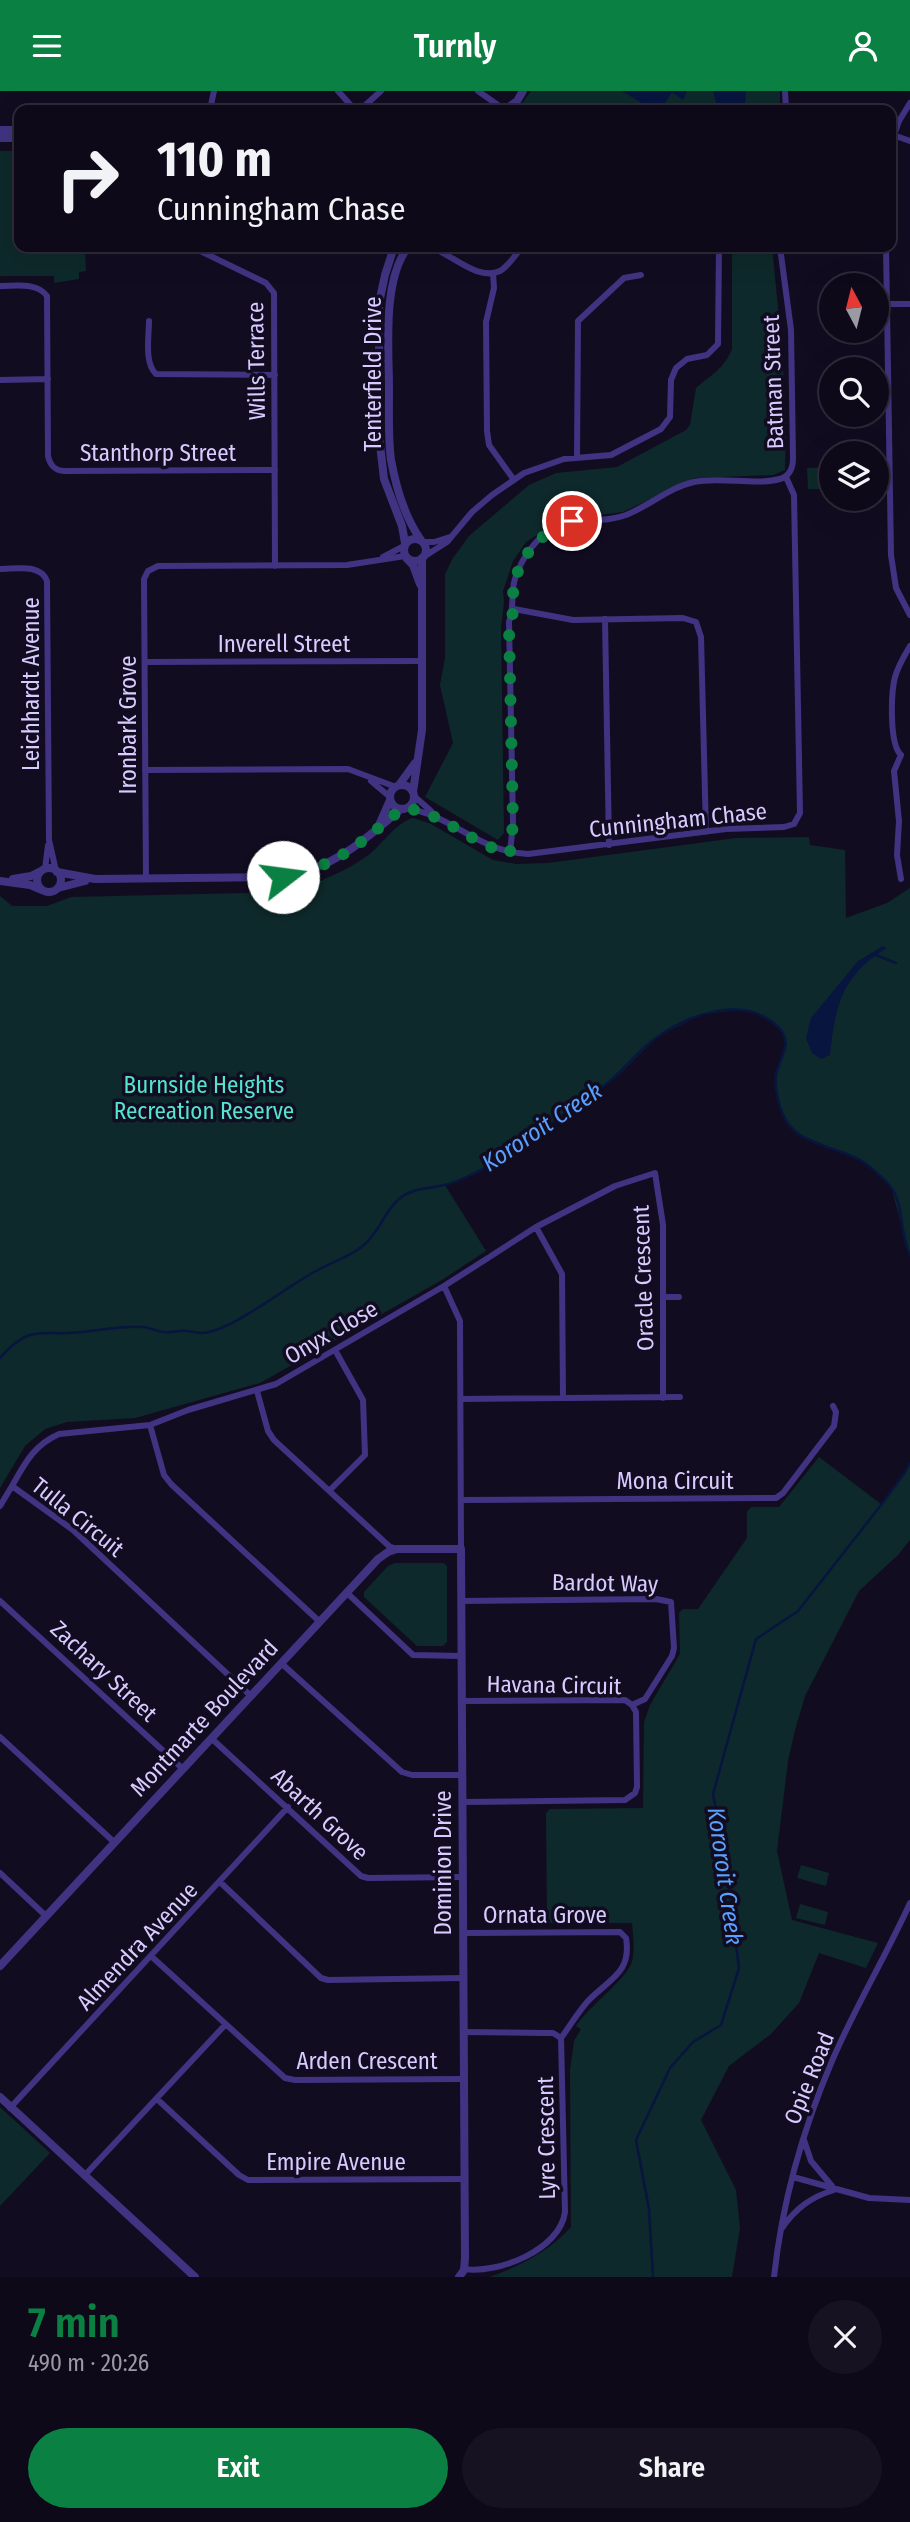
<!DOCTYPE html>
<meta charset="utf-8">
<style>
body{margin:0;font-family:"Fira Sans Condensed",sans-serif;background:#171222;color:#f1f3f6;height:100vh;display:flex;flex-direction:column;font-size:26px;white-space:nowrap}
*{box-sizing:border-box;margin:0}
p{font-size:23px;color:#9b9aa2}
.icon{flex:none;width:38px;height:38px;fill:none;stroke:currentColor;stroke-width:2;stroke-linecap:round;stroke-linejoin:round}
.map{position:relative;height:2186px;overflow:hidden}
.details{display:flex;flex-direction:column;background:#0e0919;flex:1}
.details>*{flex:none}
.banner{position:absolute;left:14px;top:14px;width:882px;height:147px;border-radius:14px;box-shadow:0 7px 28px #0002,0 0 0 2px #2e2a38;background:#0e0919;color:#f1f3f6;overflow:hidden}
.needle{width:46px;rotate:353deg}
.buttons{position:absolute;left:819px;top:182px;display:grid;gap:14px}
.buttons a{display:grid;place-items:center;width:70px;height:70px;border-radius:50%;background:#0e0919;box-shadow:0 7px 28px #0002,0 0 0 2px #2e2a38;font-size:35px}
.pin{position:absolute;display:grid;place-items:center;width:60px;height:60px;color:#fff;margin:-30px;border:4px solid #fff;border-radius:50%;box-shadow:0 2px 7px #0007}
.me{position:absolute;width:77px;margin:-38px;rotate:75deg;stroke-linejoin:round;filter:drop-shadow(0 0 5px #0008)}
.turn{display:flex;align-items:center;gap:24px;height:147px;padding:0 28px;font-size:32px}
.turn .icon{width:91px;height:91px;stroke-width:2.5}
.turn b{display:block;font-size:49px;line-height:60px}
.round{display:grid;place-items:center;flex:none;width:74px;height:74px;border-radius:37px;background:#171222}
.summary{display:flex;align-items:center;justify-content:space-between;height:119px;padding:0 28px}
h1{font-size:42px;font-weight:600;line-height:52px;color:#0b8043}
.action{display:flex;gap:14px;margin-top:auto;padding:14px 28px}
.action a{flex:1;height:80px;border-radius:42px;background:#0b8043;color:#fff;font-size:28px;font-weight:600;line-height:80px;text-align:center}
.action a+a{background:#171222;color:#f1f3f6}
header{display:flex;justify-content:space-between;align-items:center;height:91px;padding:0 28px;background:#0b8043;color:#fff;font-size:32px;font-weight:600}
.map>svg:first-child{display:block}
</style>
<header><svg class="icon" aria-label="menu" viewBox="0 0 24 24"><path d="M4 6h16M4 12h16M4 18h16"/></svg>Turnly<svg class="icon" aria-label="person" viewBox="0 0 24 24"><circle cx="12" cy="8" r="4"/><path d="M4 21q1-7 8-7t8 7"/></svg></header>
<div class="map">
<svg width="910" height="2186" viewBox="0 0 910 2186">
<rect width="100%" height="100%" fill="#120c21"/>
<path fill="#0e292b" d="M531,0H780V19H517Z
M0,60H19V156L85,158L86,180L79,181V188L54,192V185H0Z
M732,156H772L782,257L786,334L785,379L773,384L695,387L623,421L575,427L554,433L526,451L513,470L503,500L504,512L501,537L504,742L498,749L425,706L453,652L440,594L445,567V483L453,467L469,445L529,394L556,382L617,376L686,339L690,334L696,297C712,283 723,279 732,258Z
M831,376V398H808L807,377Z
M413,727L431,733L493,769L516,773L548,772L736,747L809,746L810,754L845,759L846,827L887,812L910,797V1164L891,1096L864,1071L796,1042L786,1029L780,1014L775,989L776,981L786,957L785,948L779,937L769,930L755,922L740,919L702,923L657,946L619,984L547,1036L483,1078L445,1094L486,1160L442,1189L260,1292L135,1327L67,1331L45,1338L25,1355L0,1397V805L12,815H47L71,806L284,801C315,793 345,782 371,762C384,751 396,732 413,727Z
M819,1366L881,1413L904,1383L910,1372V1449L898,1464L859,1500L805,1605L795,1639L788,1670L777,1760L792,1829L878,1852L866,1877L819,1862L799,1912L771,1943L729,1975L701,2029L736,2099L740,2137L732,2186H490C522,2174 548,2161 571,2136L570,1979L574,1950L581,1938L576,1935C590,1914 625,1890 632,1871C635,1860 633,1844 632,1832H551L547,1828L546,1722L550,1718L643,1717L644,1631L650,1614L680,1563L679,1522L683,1518H698L747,1447V1421L751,1416H779Z
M395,1472H443L447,1475V1551L443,1555H417L364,1506V1501L388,1475Z
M801,1774L829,1782L826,1795L797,1787Z
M800,1813L828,1821L825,1834L796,1827Z
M0,2016L50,2062L0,2115Z"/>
<path fill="#07153f" d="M622,0H687L683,9L672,1L664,14L650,17Z
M713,0H746L745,15C734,20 727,20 717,15Z
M883,855L887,857C842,884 835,915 830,964L821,968L812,962L806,947L811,927L858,870Z"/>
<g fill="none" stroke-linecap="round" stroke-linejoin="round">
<path stroke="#07153f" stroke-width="2.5" d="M876,864L896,872
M0,1267C31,1231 42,1246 81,1241C102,1239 123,1234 144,1236C151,1237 158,1241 165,1241C172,1242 179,1239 186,1240C191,1240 197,1242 202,1242C233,1240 288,1194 318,1179C334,1170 350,1166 364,1154C380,1140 384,1121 399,1108C412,1097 428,1098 444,1094C458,1092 470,1084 483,1078C524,1051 565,1023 605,994C624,980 637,960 656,947C689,923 744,903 778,936C795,953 778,967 776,985C774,999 780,1020 787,1031C803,1056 842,1056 865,1072C873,1078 883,1087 889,1094C905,1112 899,1143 910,1164
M653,2186L649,2118L636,2049L670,1977L693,1951L721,1934L739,1877L725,1765L713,1703L756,1548L798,1520L881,1414L904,1383L910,1372"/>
<path stroke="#403482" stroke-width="6" d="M338,0L355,19
M478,0L505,19
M785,0L786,19
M210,19L214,0
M360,19L381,0
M893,44L910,50
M891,53L899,30L910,12
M192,156L266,192L274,202L275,475
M429,156C450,161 477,191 500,180C509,175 515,163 523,156
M886,156L891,464L896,497L910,524
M493,182L494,197L486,231L487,340L489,354L514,389
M0,195C16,195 37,191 47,205L48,365C50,374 54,379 64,380L275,379
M887,213H910
M149,230C149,245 144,272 156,283L275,284
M0,289L48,288
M577,367L578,230L624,187L641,184
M423,451H434L450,446
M425,465L447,451L472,421L492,404L524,382L564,368L611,364L661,338L670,326L671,289L676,277L687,268L707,264L718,253L719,156
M383,466L404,455
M0,478C16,478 40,472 47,490L49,749L56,780
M514,518L573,529L683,527L696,531L701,546L706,741
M605,528L609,754
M145,571L423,570
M901,664C889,653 891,602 895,586C898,575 904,565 910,555
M145,679L348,678L396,696
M371,690L390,706
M414,705L431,720
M405,717C453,724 478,761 528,763L726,738L784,736L794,733L800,722L794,404L786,386
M510,762L513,732L509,531C513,519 512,511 513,499C514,481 527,460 540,447C570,419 594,436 626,424C649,415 670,396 694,391C720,385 755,395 780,388C790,385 793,377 793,367L791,239L780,156
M45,778L48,754
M146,788L144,488L148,480L158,475L347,474L405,465
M901,788L897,764L899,730L894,680L901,664
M491,1165L536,1136
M444,1195L460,1230L461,1458
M663,1206H679
M257,1300L268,1340L274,1349L390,1456L397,1458
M563,1307L562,1183L536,1136L615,1095L655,1082L663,1134V1307
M461,1308L680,1306
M150,1334L188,1319L276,1293L444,1195L488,1167
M329,1400L365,1364L363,1309L335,1259
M461,1409L776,1407L783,1402L834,1335L836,1321L833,1315
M0,1415L12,1395
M346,1501L413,1564L461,1565
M0,1510L183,1678
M461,1510L656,1508L671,1511L674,1557L672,1565L645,1608L632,1614
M281,1572L402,1681L412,1684H462
M251,1605L73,1439L12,1395C25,1372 34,1354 59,1343L150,1334L164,1384L171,1393L320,1531
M461,1610L625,1609L632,1614L636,1621L637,1696L635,1702L625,1709L462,1711
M0,1646L114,1751
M211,1647L361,1785L368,1787L463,1786
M0,1782L46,1825
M220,1791L321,1887L328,1889L463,1887
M463,1842L620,1841L626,1847C632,1882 609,1888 588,1910C578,1921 570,1935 561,1947
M151,1865L285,1987L295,1989L463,1988
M463,1941L545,1942H553L561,1947L565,2121C560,2159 498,2183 464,2178
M157,2008L239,2084L248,2089L464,2088
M10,2017L288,1716
M804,2049L811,2070L832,2095
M85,2084L225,1934
M793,2086L869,2107L910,2109
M782,2137C796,2117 811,2106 834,2099
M774,2186C782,2112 803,2038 832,1970C855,1916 886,1865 910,1812"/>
<path stroke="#403482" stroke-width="8" d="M505,19L517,10L523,0
M0,39H19
M0,47H19
M394,156L385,184L379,212V345L384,388L402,435L405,452
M408,156C382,190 389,257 389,299C389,322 388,346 391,369C396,396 405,427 421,449
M404 459a11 11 0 1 1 22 0a11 11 0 1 1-22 0Z
M407,468L413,474L420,493
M399,694L415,672
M390 706a12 12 0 1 1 24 0a12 12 0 1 1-24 0Z
M413,701L422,639V467
M379,734L390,709
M37 789a12 12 0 1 1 24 0a12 12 0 1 1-24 0Z
M57,781L95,788L283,786C336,776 362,751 401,718
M13,788L31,785L41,780
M0,790L30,794L42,799
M58,797L85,790
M0,1875L378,1468L388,1461L397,1458H461L465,2167L464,2179L459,2186
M0,2006L195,2186"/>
</g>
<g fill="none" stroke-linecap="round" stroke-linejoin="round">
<path stroke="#0b8043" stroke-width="12" stroke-dasharray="0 21.6" d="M283,786C336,776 362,751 401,718L405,717C447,723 471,754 510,762L513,732L509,537C509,529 514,523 514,515C514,507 512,501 514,493C521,463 543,439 572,430"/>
</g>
<g text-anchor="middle" stroke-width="7" stroke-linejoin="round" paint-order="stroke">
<g font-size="23" fill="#d7cbff" stroke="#120c21">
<text transform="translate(256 270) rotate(-91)" y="8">Wills Terrace</text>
<text transform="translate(373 283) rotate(-90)" y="8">Tenterfield Drive</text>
<text transform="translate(773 291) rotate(-92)" y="8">Batman Street</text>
<text x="158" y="370">Stanthorp Street</text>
<text x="284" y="561">Inverell Street</text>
<text transform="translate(31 593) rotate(-90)" y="8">Leichhardt Avenue</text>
<text transform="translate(128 634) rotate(-90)" y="8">Ironbark Grove</text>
<text transform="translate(678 729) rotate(-6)" y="8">Cunningham Chase</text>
<text transform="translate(643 1187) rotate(-92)" y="8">Oracle Crescent</text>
<text transform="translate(331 1241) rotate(-30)" y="8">Onyx Close</text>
<text x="675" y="1398">Mona Circuit</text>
<text transform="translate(78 1426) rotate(39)" y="8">Tulla Circuit</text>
<text transform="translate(605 1492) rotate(1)" y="8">Bardot Way</text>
<text transform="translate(104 1580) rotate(43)" y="8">Zachary Street</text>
<text transform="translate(554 1594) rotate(1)" y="8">Havana Circuit</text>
<text transform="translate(204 1627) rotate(-47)" y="8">Montmarte Boulevard</text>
<text transform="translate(320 1723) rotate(43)" y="8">Abarth Grove</text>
<text transform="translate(443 1772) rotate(-90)" y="8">Dominion Drive</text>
<text x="545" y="1832">Ornata Grove</text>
<text transform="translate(137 1855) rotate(-47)" y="8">Almendra Avenue</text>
<text x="367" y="1978">Arden Crescent</text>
<text transform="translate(809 1987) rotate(-68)" y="8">Opie Road</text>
<text transform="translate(546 2047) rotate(-91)" y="8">Lyre Crescent</text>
<text x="336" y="2079">Empire Avenue</text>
</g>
<g font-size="23" fill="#52e5d0" stroke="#120c21">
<text x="204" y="1002">Burnside Heights<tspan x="204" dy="26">Recreation Reserve</tspan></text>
</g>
<g font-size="24" font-style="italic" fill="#59a0ff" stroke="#120c21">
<text transform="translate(542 1036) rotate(-34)" y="8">Kororoit Creek</text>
<text transform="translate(725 1785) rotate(82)" y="8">Kororoit Creek</text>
</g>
</g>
</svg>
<div class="buttons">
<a><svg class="needle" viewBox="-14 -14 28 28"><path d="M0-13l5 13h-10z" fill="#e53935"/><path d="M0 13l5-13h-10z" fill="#9b9aa2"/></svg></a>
<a><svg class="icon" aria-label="search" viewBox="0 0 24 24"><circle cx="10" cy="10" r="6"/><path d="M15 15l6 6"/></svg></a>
<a><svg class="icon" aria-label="layers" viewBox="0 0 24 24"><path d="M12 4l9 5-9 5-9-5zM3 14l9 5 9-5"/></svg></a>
</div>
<div class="pin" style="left:572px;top:430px;background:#d93025"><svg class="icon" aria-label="arrive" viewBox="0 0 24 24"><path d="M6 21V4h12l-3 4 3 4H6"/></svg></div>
<svg class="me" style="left:283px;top:786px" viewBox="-20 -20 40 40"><circle r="19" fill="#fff"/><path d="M0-13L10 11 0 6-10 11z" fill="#0b8043"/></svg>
<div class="banner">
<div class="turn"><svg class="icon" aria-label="right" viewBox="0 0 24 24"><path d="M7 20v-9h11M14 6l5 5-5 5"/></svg><div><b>110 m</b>Cunningham Chase</div></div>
</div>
</div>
<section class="details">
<div class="summary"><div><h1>7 min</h1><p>490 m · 20:26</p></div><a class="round"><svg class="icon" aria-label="close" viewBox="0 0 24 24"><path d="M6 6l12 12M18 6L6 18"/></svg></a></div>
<div class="action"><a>Exit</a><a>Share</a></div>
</section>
